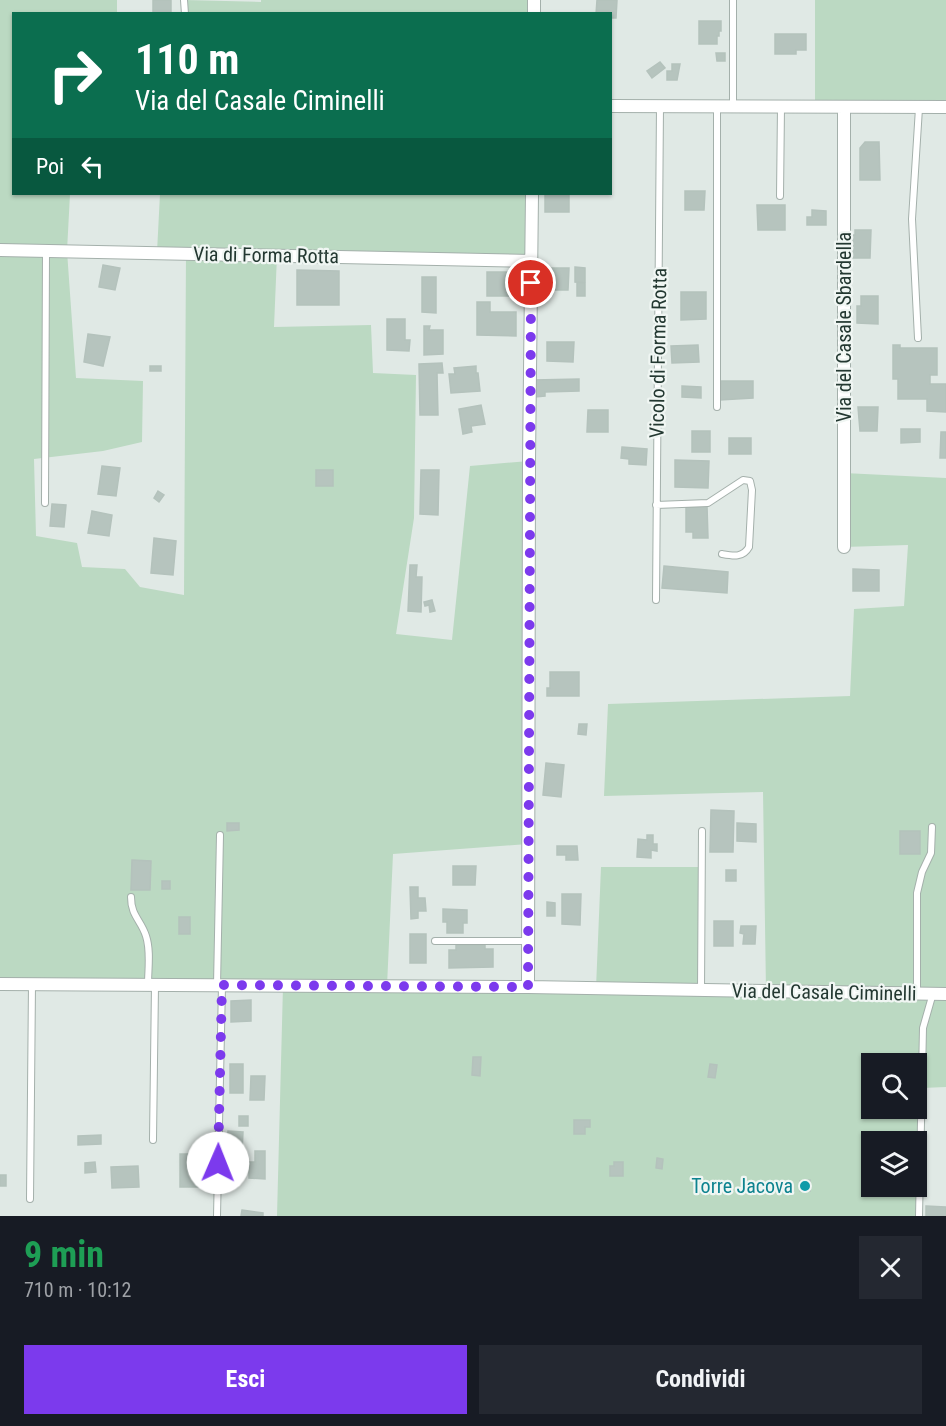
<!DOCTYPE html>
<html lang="it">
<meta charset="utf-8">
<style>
body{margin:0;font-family:"Roboto Condensed",sans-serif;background:#242831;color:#f1f3f6;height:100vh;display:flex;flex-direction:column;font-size:22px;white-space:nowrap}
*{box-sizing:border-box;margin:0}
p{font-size:20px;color:#9ea1a6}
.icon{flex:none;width:33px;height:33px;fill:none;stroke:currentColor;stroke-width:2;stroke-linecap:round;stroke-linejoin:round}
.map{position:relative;height:1216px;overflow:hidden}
.details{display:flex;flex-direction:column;background:#171b24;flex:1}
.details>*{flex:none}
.top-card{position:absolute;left:12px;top:12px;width:600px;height:183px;border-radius:0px;box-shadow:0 2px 4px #0004;background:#0b6e4f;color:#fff;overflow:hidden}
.buttons{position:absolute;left:861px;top:1053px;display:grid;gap:12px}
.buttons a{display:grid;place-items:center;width:66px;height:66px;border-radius:0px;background:#171b24;box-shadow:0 2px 4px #0004;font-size:30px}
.pin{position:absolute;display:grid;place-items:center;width:51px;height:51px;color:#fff;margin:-26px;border:3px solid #fff;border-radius:50%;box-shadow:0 2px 6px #0007}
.me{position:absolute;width:66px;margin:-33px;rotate:1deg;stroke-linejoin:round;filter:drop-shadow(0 0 4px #0008)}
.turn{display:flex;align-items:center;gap:21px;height:126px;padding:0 24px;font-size:27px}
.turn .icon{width:78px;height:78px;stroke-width:2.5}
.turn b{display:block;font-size:42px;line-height:51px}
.then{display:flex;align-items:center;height:57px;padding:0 24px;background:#0003;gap:12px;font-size:22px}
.round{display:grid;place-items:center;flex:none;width:63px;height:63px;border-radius:0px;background:#242831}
.headline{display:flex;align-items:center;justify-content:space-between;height:102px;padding:0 24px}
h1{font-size:36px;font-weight:700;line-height:45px;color:#1e9e55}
.cta{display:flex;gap:12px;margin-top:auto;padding:12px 24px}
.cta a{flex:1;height:69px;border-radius:0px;background:#7c3aed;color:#fff;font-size:24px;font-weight:700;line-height:69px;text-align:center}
.cta a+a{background:#242831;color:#f1f3f6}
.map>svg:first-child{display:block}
</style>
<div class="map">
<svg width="946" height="1216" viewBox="0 0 946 1216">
<rect width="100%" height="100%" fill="#e0e9e5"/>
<path fill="#bbd9c2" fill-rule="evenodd" d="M0,0H117V13L14,14V194H70L67,251L76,378L143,381L142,442L103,451L34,459L36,536L77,543L82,567L125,569L140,587L184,595L186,253L157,252L160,194H532L531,261L277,255L274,327L371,325L373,373L416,375L414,518L396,634L452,640L470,466L529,461L528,844L393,854L387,986L596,988L601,867H702L701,989L766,991L763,792L604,796L608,704L850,696L854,609L904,606L908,545L844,547V473L946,478V1087L922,1088L919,1216H277L283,986L0,984ZM872,1064H916V1108H872ZM872,1142H916V1186H872Z
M184,0L261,2V0H534V13L185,14Z
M815,0H946V107H815Z"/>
<path fill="#b6c4be" stroke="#b4c2bc" stroke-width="1.5" d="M153,0H171V14H153Z
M597,0H617L616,18H610V14H596Z
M699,21H721V31H719V36H717V44H699Z
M775,34H806V50H796V54H775Z
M716,53H725V61H717Z
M660,62L665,68L652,78L647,71Z
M672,64H680L677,80H667V71H672Z
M865,142H879L880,180H860V148Z
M685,191H705L704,210H685Z
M545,194H569V212H545Z
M757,205H785V230H758Z
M812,210L826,211V225H807V217H812Z
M855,230H871L870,258H851V235H855Z
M103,265L120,268L115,290L99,287Z
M575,267L585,268V283L575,282Z
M550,268H569L568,290H550Z
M297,270L339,271V305H297Z
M487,272H516V296H487Z
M422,277H436V313L422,312Z
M577,282L585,283V296H577Z
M681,292H706V319L681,320Z
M861,296H878V324L857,323V306H861Z
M477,302H490V312H516V336L477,335Z
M387,319H405V340H410L409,351L387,350Z
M424,326H430L429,330H443V354L424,355Z
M88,334L110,337L103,366L84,362Z
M547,342H574L573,362L547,361Z
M698,345L699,362L672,363L671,346Z
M893,345H900V348H937V375H930V384H946V412L927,411V399H898V379H893Z
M442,363L443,373H437L438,415H420L419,364Z
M150,366H161V371H150Z
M476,366V373H478L480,391L451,393L449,374H455L454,368Z
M579,379V391L545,392V396L535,397L534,380Z
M721,381H753V398L720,400Z
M682,386L701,387V398L682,397Z
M481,405L485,424L471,426L472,432L463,434L459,409Z
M858,407H878L877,431H860Z
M588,410H608V432H587Z
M901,429H920V442L901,443Z
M692,431H710V452H692Z
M941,432H946V458H940Z
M729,438H751V454H729Z
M622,447L647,449L646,465L629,464V459L621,458Z
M675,460L709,461L708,488L675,487Z
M102,466L120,468L116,496L98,494Z
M316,470H333V486H316Z
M421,470H439L438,515L420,514Z
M158,491L164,495L159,502L154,498Z
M52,504L66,505L64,527L50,526Z
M707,506L708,538H693V532H686V507Z
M92,511L112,515L109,536L88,533Z
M154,538L176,541L173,575L151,573Z
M410,565H417L416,577H422L421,612L408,611Z
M664,566L728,572L727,593L662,588Z
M853,569L879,570V591H853Z
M432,600L435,611L430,612L429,605L425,606L424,602Z
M550,672H579V696H547V688H550Z
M579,724H587L586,735L578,734Z
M546,763L564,765L561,797L543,795Z
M711,810L734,811L733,852H710Z
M227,823H239V830L227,831Z
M737,823L756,824V842L737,841Z
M900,831H920V854H900Z
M647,835H653V844H657V851L651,850V858L637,857L638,839L647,840Z
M557,846H577L578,860H566V855H557Z
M132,860L151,861L150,890H131Z
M453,866H476L475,885H453Z
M726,870H736V881H726Z
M162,881H170V889H162Z
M410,887H418V898H425L426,911H418V918L411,919Z
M562,894H581L580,925L562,924Z
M547,902L555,903V916H547Z
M443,909L467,910V923H463V933H447V922H443Z
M179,917H190V934H179Z
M714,921H733V946H714Z
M741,926H756L755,944H743L744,934L740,933Z
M410,934H426V963H410Z
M456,945H485V949H493V967L449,968V950H456Z
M251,1000V1021L231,1022V1001Z
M473,1057H481L480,1076L472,1075Z
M230,1064H243V1093H230Z
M710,1064L717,1065L715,1078L708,1077Z
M251,1076H265L264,1100H250Z
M239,1116H248V1126H239Z
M574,1120H590V1127H585V1134H574Z
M228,1131L243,1132L242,1153L227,1152Z
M101,1135V1144L78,1145V1136Z
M255,1151H265V1179L249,1178V1162H255Z
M180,1154H198V1187H180Z
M657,1158L663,1159L662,1169L656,1168Z
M95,1162L96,1172L85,1173V1163Z
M614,1162H623V1176H610V1166H614Z
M138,1166L139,1187L112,1188L111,1167Z
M0,1175H6V1186H0Z
M810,1180V1191H800V1181Z
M926,1206L946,1207V1216H926Z
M242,1210L263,1213V1216H241Z"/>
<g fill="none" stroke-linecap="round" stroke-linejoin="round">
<g stroke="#a4b0ab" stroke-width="8">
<path id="lane" d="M184,0L185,14
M733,107V0
M780,196L781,107
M918,338L912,219L919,108
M717,407V107
M45,503L46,251
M656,505L708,503L743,480L750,481L752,490L749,547C743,558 733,556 722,554
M656,600L660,106
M131,897C131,916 141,920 146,936C151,951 148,969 148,985
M435,941H528
M217,985L220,835
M701,990L702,831
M917,993V893L922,872L931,853L932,827
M153,1140L155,985
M30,1199L32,984
M217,1216L222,986
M919,1216L923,1028L933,993"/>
</g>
<g stroke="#a4b0ab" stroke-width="14">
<path id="street" d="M534,14V0
M610,106L946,107
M0,250L531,261
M844,547V107
M0,984L528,987L946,994
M528,987L529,461L532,194"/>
</g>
<use href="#lane" stroke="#fff" stroke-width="6"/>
<use href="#street" stroke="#fff" stroke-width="12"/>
</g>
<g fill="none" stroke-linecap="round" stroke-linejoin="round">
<path stroke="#7c3aed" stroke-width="10" stroke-dasharray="0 18" d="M218,1163L222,985L528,987L531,283"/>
</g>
<circle fill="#0f9aa8" stroke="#f0f6f3" stroke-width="2" cx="805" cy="1186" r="6"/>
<g text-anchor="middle" stroke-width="4.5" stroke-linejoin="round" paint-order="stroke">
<g font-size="20" fill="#233831" stroke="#f0f6f3">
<text transform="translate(266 255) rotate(1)" y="7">Via di Forma Rotta</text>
<text transform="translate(844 327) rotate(-90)" y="7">Via del Casale Sbardella</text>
<text transform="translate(658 353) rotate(-89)" y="7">Vicolo di Forma Rotta</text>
<text transform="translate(824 992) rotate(1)" y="7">Via del Casale Ciminelli</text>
</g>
<g font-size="20" fill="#0d838f" stroke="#f0f6f3" text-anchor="end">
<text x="793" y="1193">Torre Jacova</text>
</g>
</g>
</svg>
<div class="buttons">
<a><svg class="icon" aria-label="search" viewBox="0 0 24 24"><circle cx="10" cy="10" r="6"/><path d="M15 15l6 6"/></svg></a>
<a><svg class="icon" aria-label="layers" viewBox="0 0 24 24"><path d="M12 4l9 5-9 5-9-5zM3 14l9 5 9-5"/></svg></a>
</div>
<div class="pin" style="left:531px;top:283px;background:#d93025"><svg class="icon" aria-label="arrive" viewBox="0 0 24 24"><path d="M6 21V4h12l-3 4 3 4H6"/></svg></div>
<svg class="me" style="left:218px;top:1163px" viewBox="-20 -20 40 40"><circle r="19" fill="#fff"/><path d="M0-13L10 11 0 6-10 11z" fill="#7c3aed"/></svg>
<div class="top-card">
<div class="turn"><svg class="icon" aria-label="right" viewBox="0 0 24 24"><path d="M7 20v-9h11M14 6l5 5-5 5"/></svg><div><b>110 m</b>Via del Casale Ciminelli</div></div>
<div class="then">Poi<svg class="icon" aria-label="left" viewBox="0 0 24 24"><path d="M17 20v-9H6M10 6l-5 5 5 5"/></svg></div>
</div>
</div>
<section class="details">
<div class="headline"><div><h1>9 min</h1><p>710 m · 10:12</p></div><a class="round"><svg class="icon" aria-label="close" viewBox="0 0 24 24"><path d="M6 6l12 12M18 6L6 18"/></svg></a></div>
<div class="cta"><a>Esci</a><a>Condividi</a></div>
</section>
